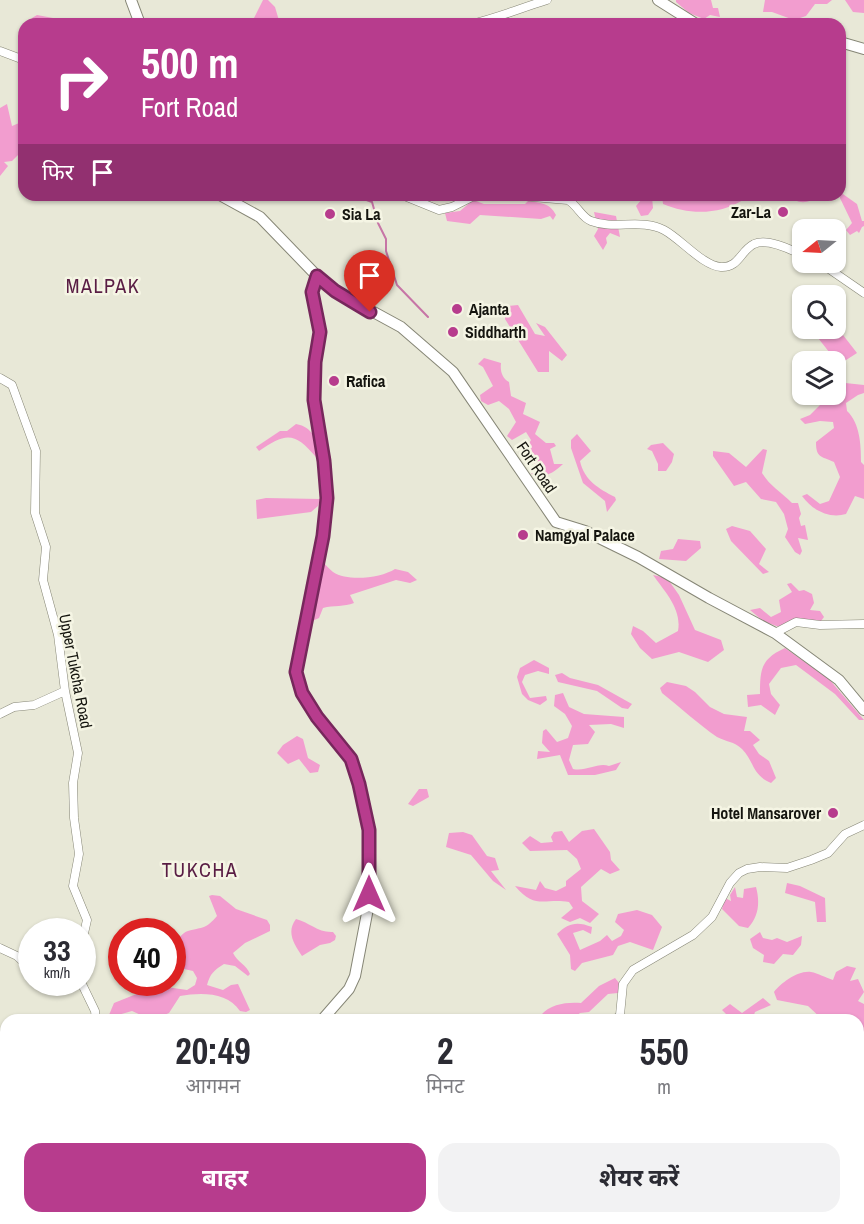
<!DOCTYPE html>
<html lang="hi">
<meta charset="utf-8">
<style>
body{margin:0;font-family:"Archivo Narrow","Noto Sans Devanagari",sans-serif;background:#f2f2f3;color:#2b2b33;height:100vh;display:flex;flex-direction:column;font-size:22px;white-space:nowrap}
*{box-sizing:border-box;margin:0}
p{font-size:20px;color:#7c7c81}
.icon{flex:none;width:33px;height:33px;fill:none;stroke:currentColor;stroke-width:2;stroke-linecap:round;stroke-linejoin:round}
.map{position:relative;flex:1;overflow:hidden}
.drawer{position:absolute;left:0px;top:1014px;width:864px;height:210px;display:flex;flex-direction:column;background:#fff;border-radius:18px 18px 0 0;box-shadow:0 2px 4px #0004}
.drawer>*{flex:none}
.banner{position:absolute;left:18px;top:18px;width:828px;height:183px;border-radius:18px;box-shadow:0 2px 4px #0004;background:#b73c8d;color:#fff;overflow:hidden}
.needle{width:39px;rotate:252deg}
.controls{position:absolute;left:792px;top:219px;display:grid;gap:12px}
.controls a{display:grid;place-items:center;width:54px;height:54px;border-radius:12px;background:#fff;box-shadow:0 2px 4px #0004;font-size:30px}
.speed{position:absolute;left:18px;top:918px;display:flex;gap:12px;font-size:30px;font-weight:700;text-align:center}
.speed>*{display:grid;place-content:center;width:78px;height:78px;border-radius:50%;background:#fff;box-shadow:0 2px 4px #0004;line-height:1}
.speed small{font-size:15px;font-weight:400}
.speed .limit{border:9px solid #d22;background:#fff;color:#111}
.pin{position:absolute;display:grid;place-items:center;width:51px;height:51px;color:#fff;margin:-62px -26px;border-radius:50% 50% 50% 0;rotate:-45deg;box-shadow:0 0 6px #0007}
.pin .icon{rotate:45deg}
.me{position:absolute;width:66px;margin:-33px;rotate:0deg;stroke-linejoin:round;filter:drop-shadow(0 0 4px #0008)}
.turn{display:flex;align-items:center;gap:21px;height:126px;padding:0 24px;font-size:27px}
.turn .icon{width:78px;height:78px;stroke-width:2.5}
.turn b{display:block;font-size:42px;line-height:51px}
.then{display:flex;align-items:center;height:57px;padding:0 24px;background:#0003;gap:12px;font-size:22px}
.eta{display:flex;justify-content:space-evenly;align-items:center;height:102px;text-align:center}
.eta b{font-size:36px;font-weight:700;line-height:42px}
.cta{display:flex;gap:12px;margin-top:auto;padding:12px 24px}
.cta a{flex:1;height:69px;border-radius:18px;background:#b73c8d;color:#fff;font-size:24px;font-weight:700;line-height:69px;text-align:center}
.cta a+a{background:#f2f2f3;color:#2b2b33}
.map>svg:first-child{display:block}
</style>
<div class="map">
<svg width="864" height="1224" viewBox="0 0 864 1224">
<rect width="100%" height="100%" fill="#e8e8d7"/>
<path fill="#f29dcf" d="M263,0H268L275,7L280,24H251Z
M676,0H711L713,8H718L720,17L710,15L704,19L689,13L676,2Z
M765,0H832L827,4H815L806,16L794,20L772,12H763Z
M845,0H864V13L853,12Z
M37,15L53,18V24H38L32,18Z
M7,104L12,126L24,121V149L12,161L4,162L8,166L0,176V108Z
M840,192L857,204L862,221H864V226L862,227L859,233L857,231L850,235L846,230L852,223L839,196H834L840,195Z
M662,195L667,197L739,195L743,200C719,215 689,215 663,204Z
M787,195H819C808,205 797,204 787,195Z
M652,197L653,208L648,215L641,216L636,206L642,199Z
M473,200L484,204H525L528,201C541,203 550,203 556,215L553,220L550,216L541,219L480,215L470,224L447,221L445,213L460,211Z
M594,212L616,216L620,237L610,233L606,238L607,243L603,250L594,236L598,229Z
M518,305L535,334L545,336L536,323L545,327L567,355L562,361L549,351V372H538L505,319L507,306Z
M836,326L857,353L843,362L833,357L811,329L836,328Z
M484,358L501,363C500,371 502,378 509,382L511,396L526,403L523,414L540,422L535,434L546,443H554L556,446L550,449L554,464H563C553,473 545,479 531,474L536,471L534,463L526,449L531,440L526,432L512,440L507,436L516,422L509,409L499,401L488,405L481,401L480,395L493,386L483,367L478,364Z
M836,382L864,385V393L858,395L846,403L847,411C860,423 861,445 861,462L864,465V499L855,496L846,514C829,519 812,510 802,496L807,494L820,504L829,501L840,477L834,462C821,456 816,458 816,442L834,428L833,422L820,421L805,424L800,419L810,415L821,404L820,395L836,394Z
M296,424C313,427 317,440 320,455L316,457C295,432 286,432 259,451L256,447L280,431H287Z
M577,434L591,451L580,461C584,480 599,489 615,497L616,500L607,512L605,501L583,483L571,448V440Z
M663,443L674,454L672,462L666,471H658V464L652,451L647,449L651,445Z
M763,449L767,450L762,473C770,486 781,492 792,503H798L801,514L799,518L801,526L805,525L808,540L798,538L802,551L800,555L795,552L785,537L788,529L784,514L776,502L761,499L746,482L734,486L713,456V451L729,453L746,467Z
M266,498L320,499L318,506L311,512L257,519L256,500Z
M732,526L750,531L766,549L759,564L769,572L763,574L731,541L726,529Z
M678,539L700,541L701,548L686,561L659,559L661,551L673,549Z
M323,562C326,565 329,569 333,572C348,582 381,578 395,569L408,572L417,580L410,583L396,580L350,595L354,603C344,607 334,605 323,608L319,618L310,622L316,605Z
M653,575L667,578L679,595L695,630L721,640L724,650L708,662L679,652L652,659L640,648L631,634L633,626L643,631L656,643L678,631C682,609 665,592 653,575Z
M791,583L799,591L804,590L812,594L814,603L810,610L820,611L824,617L821,621L805,619L779,627L763,621L750,610L760,608L771,617L781,612L779,600L792,592L787,584Z
M785,648L829,679L864,720H859L835,694L796,665L781,668L769,684L771,694L780,705L775,715L761,705L748,707L747,695L760,694C760,669 761,659 785,648Z
M534,660L549,668V674L538,671L525,675L522,682L530,698L546,696L547,700L540,705L528,700L522,694L517,677L520,668Z
M562,673L570,678L598,685L632,704L628,709L622,708L597,691L558,682L555,675Z
M667,682L686,686L695,692L710,707L724,714L747,717L744,731H750L760,740L753,745L759,754L769,761L776,778L771,783C752,775 754,761 742,749C734,741 726,742 717,737C698,724 680,707 662,693L660,688Z
M563,693L569,707L584,714L624,717V728L611,724L589,725L595,732L588,744L573,745L569,760L573,769C586,772 598,762 609,766L621,762L616,770L595,775H568L560,755L537,759L538,751L550,752L542,743L543,731L546,729L557,742L568,738L572,726L565,714L554,706L555,695Z
M297,736L303,739L308,758L320,765L318,772L310,773L299,759L288,764L277,753L283,745Z
M419,789H427L429,797L413,806L408,804Z
M594,829L610,852L611,860L620,870L610,874L601,869L581,887L582,901L599,914L590,923L580,918L570,922L561,918L573,908L569,902C544,898 535,910 515,886L536,890L540,881L545,888L556,891L566,886V881L581,869L577,859L567,850L530,851L522,843L530,836L541,843L553,842L551,837L554,832L562,831L569,842L582,831Z
M463,832L472,835L487,856L495,858L499,870L491,871L506,890L493,881L471,855L446,847L449,833Z
M787,883L800,886L825,898L826,922H817L815,902L785,893Z
M735,887L737,897L743,898L744,889L756,887C760,902 759,916 748,928L739,926L722,909L725,898L731,901L730,895Z
M212,895L220,896L236,909L267,920L270,925V931L245,943L233,953C237,962 247,965 250,974L248,976L235,966L224,964C214,970 210,974 207,985L223,990L231,985L238,984L250,1010L246,1012L240,1011C228,992 201,992 180,996L169,1013L152,1020L132,1011L118,1015H109L114,1003L144,991L153,985L187,990L195,985L197,978L193,971L175,967L173,969C172,958 175,935 188,931C203,927 206,929 217,916L209,896Z
M637,910L652,915L662,927L653,950L630,942L618,946L613,955L582,963L575,971L571,969L570,955L557,934C568,923 577,921 592,927L591,934L583,930L573,933L580,950L600,941L607,935L612,941L621,936L624,930L615,922L618,914Z
M296,919C309,922 318,933 333,932L336,936L335,940L330,943L320,945L302,956C294,944 286,932 296,919Z
M760,932L763,938L772,940L777,938L787,942L802,936L801,945L793,955L783,954L774,964L763,962L764,955L753,948L750,939Z
M847,966L856,968L850,981L858,979L864,992L858,1001L864,1004V1038L858,1033V1020H823L808,1006L777,1000L774,992C781,983 798,970 811,972C818,973 826,978 833,980L836,972Z
M615,978L620,984L618,993L608,994L589,1012L580,1013L571,1020H544L541,1015C551,1004 566,1002 581,1003L599,986Z
M763,998L771,1005L755,1012L752,1020H732L722,1010L730,1004L742,1013Z
M69,1218H96L99,1224H77Z
M331,1218H349L357,1220L368,1218H406L418,1224H323Z"/>
<g fill="none" stroke-linecap="round" stroke-linejoin="round">
<path stroke="#c775a6" stroke-width="2" d="M353,195L372,202L378,223L386,239V251L397,285L428,317"/>
<path stroke="#c775a6" stroke-width="15" d="M0,1171L6,1176
M61,1218L68,1224"/>
<g stroke="#868676" stroke-width="9">
<path id="minor" d="M471,24C497,18 521,8 547,0
M0,51L24,60
M402,195L439,210L452,207L472,197L502,195
M508,195L568,200C578,206 581,217 591,221C614,230 642,218 664,230C681,239 703,266 721,267C739,268 740,251 754,244C767,238 790,249 802,255
M819,262L864,293
M0,378L12,385L36,451L35,513L46,547L43,580L58,635L65,691L78,753L73,783L74,818L79,854L73,886L87,920L82,942
M775,633L796,622L820,625L864,624
M0,714L14,707L34,705L65,691
M0,948L17,956L32,970
M81,982L95,1011L96,1020
M615,1020L620,1015L623,984L633,970L693,935L712,917L730,883L739,873L747,869L760,867L787,868L811,860L828,853L845,834L864,825
M594,1218V1224
M7,1224L13,1218"/>
</g>
<g stroke="#868676" stroke-width="12">
<path id="tertiary" d="M131,0L140,24
M658,0L696,24
M840,42L864,49
M220,195L260,217L317,276L335,291L401,327L453,372L556,522L585,531L638,557L709,598L775,633L839,680L864,710
M317,276L312,292L320,331L315,362L314,400L325,461L327,498L323,536L296,672L302,693L317,717L351,759L359,784L369,830V903L355,976L349,989L322,1020
M258,1218V1224"/>
</g>
<use href="#minor" stroke="#fff" stroke-width="8"/>
<use href="#tertiary" stroke="#fff" stroke-width="10"/>
</g>
<g fill="none" stroke-linecap="round" stroke-linejoin="round">
<g stroke="#77275c" stroke-width="15">
<path id="route" d="M369,894V830L359,784L351,759L317,717L302,693L296,672L323,536L327,498L324,461L314,400L315,362L320,332L312,292L317,276L335,291L370,312"/>
</g>
<use href="#route" stroke="#b73c8d" stroke-width="10"/>
</g>
<g fill="#b73c8d" stroke="#f5f5e4" stroke-width="2">
<circle cx="783" cy="212" r="6"/>
<circle cx="330" cy="214" r="6"/>
<circle cx="457" cy="309" r="6"/>
<circle cx="453" cy="332" r="6"/>
<circle cx="334" cy="381" r="6"/>
<circle cx="523" cy="535" r="6"/>
<circle cx="833" cy="813" r="6"/>
</g>
<g text-anchor="middle" stroke-width="5" stroke-linejoin="round" paint-order="stroke">
<g font-size="16" font-weight="bold" fill="#15150f" stroke="#f5f5e4" text-anchor="start">
<text x="771" y="218" text-anchor="end">Zar-La</text>
<text x="342" y="220">Sia La</text>
<text x="469" y="315">Ajanta</text>
<text x="465" y="338">Siddharth</text>
<text x="346" y="387">Rafica</text>
<text x="535" y="541">Namgyal Palace</text>
<text x="821" y="819" text-anchor="end">Hotel Mansarover</text>
</g>
<g font-size="16" fill="#15150f" stroke="#f5f5e4">
<text transform="translate(537 467) rotate(56)" y="6">Fort Road</text>
<text transform="translate(76 671) rotate(79)" y="6">Upper Tukcha Road</text>
</g>
<g font-size="20" letter-spacing="1.5" fill="#591d44" stroke="#f5f5e4">
<text x="103" y="293">MALPAK</text>
<text x="200" y="877">TUKCHA</text>
</g>
</g>
</svg>
<div class="controls">
<a><svg class="needle" viewBox="-14 -14 28 28"><path d="M0-13l5 13h-10z" fill="#e53935"/><path d="M0 13l5-13h-10z" fill="#7c7c81"/></svg></a>
<a><svg class="icon" aria-label="search" viewBox="0 0 24 24"><circle cx="10" cy="10" r="6"/><path d="M15 15l6 6"/></svg></a>
<a><svg class="icon" aria-label="layers" viewBox="0 0 24 24"><path d="M12 4l9 5-9 5-9-5zM3 14l9 5 9-5"/></svg></a>
</div>
<div class="speed"><div>33<small>km/h</small></div><div class="limit">40</div></div>
<div class="pin" style="left:370px;top:312px;background:#d93025"><svg class="icon" aria-label="arrive" viewBox="0 0 24 24"><path d="M6 21V4h12l-3 4 3 4H6"/></svg></div>
<svg class="me" style="left:369px;top:894px" viewBox="-20 -20 40 40"><path d="M0-17L14 15 0 8-14 15z" fill="#b73c8d" stroke="#fff" stroke-width="4"/></svg>
<div class="banner">
<div class="turn"><svg class="icon" aria-label="right" viewBox="0 0 24 24"><path d="M7 20v-9h11M14 6l5 5-5 5"/></svg><div><b>500 m</b>Fort Road</div></div>
<div class="then">फिर<svg class="icon" aria-label="arrive" viewBox="0 0 24 24"><path d="M6 21V4h12l-3 4 3 4H6"/></svg></div>
</div>
<section class="drawer">
<div class="eta">
<div><b>20:49</b><p>आगमन</p></div>
<div><b>2</b><p>मिनट</p></div>
<div><b>550</b><p>m</p></div>
</div>
<div class="cta"><a>बाहर</a><a>शेयर करें</a></div>
</section>
</div>
